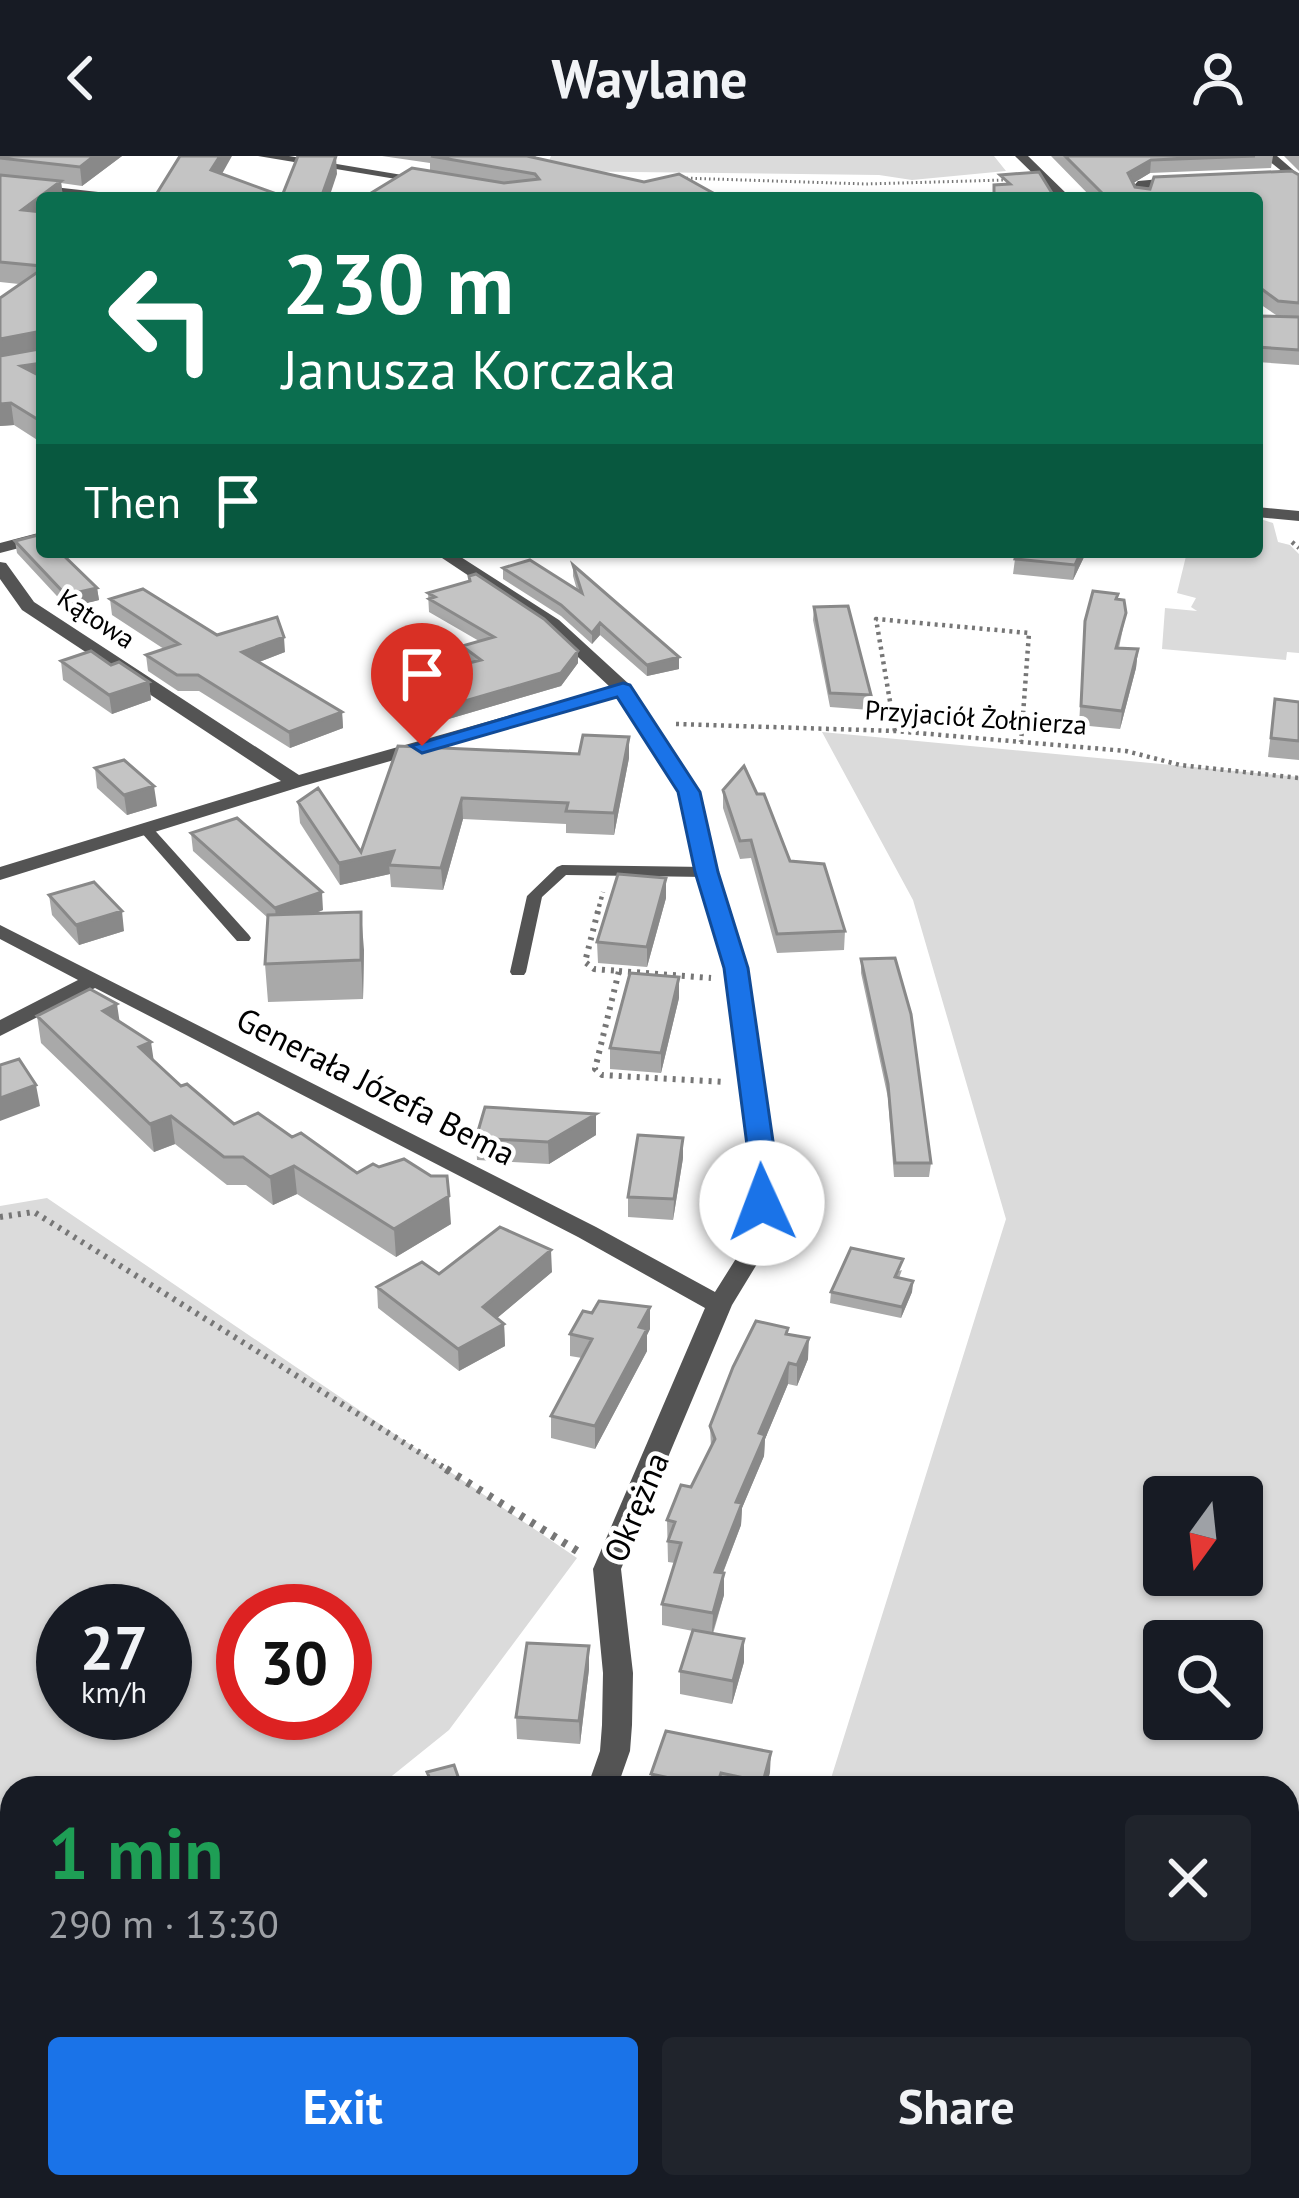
<!DOCTYPE html>
<meta charset="utf-8">
<style>
body{margin:0;font-family:"PT Sans",sans-serif;background:#20242c;color:#f1f3f6;height:100vh;display:flex;flex-direction:column;font-size:45px;white-space:nowrap}
*{box-sizing:border-box;margin:0}
p{font-size:39px;color:#9ea1a6}
.icon{flex:none;width:66px;height:66px;fill:none;stroke:currentColor;stroke-width:2;stroke-linecap:round;stroke-linejoin:round}
.map{position:relative;flex:1;overflow:hidden}
.details{position:absolute;left:0px;top:1620px;width:1299px;height:423px;display:flex;flex-direction:column;background:#171b24;border-radius:36px 36px 0 0;box-shadow:0 3px 9px #0004}
.details>*{flex:none}
.guide{position:absolute;left:36px;top:36px;width:1227px;height:366px;border-radius:12px;box-shadow:0 3px 9px #0004;background:#0b6e4f;color:#fff;overflow:hidden}
.needle{width:78px;rotate:195deg}
.fabs{position:absolute;left:1143px;top:1320px;display:grid;gap:24px}
.fabs a{display:grid;place-items:center;width:120px;height:120px;border-radius:12px;background:#171b24;box-shadow:0 3px 9px #0004;font-size:60px}
.speed{position:absolute;left:36px;top:1428px;display:flex;gap:24px;font-size:60px;font-weight:700;text-align:center}
.speed>*{display:grid;place-content:center;width:156px;height:156px;border-radius:50%;background:#171b24;box-shadow:0 3px 9px #0004;line-height:1}
.speed small{font-size:30px;font-weight:400}
.speed .limit{border:18px solid #d22;background:#fff;color:#111}
.pin{position:absolute;display:grid;place-items:center;width:102px;height:102px;color:#fff;margin:-123px -51px;border-radius:50% 50% 50% 0;rotate:-45deg;box-shadow:0 0 12px #0007}
.pin .icon{rotate:45deg}
.me{position:absolute;width:132px;margin:-66px;rotate:358deg;stroke-linejoin:round;filter:drop-shadow(0 0 9px #0008)}
.turn{display:flex;align-items:center;gap:42px;height:252px;padding:0 48px;font-size:54px}
.turn .icon{width:156px;height:156px;stroke-width:2.5}
.turn b{display:block;font-size:84px;line-height:102px}
.then{display:flex;align-items:center;height:114px;padding:0 48px;background:#0003;gap:24px;font-size:45px}
.round{display:grid;place-items:center;flex:none;width:126px;height:126px;border-radius:12px;background:#20242c}
.head{display:flex;align-items:center;justify-content:space-between;height:204px;padding:0 48px}
h1{font-size:72px;font-weight:700;line-height:90px;color:#1e9e55}
.button{display:flex;gap:24px;margin-top:auto;padding:24px 48px}
.button a{flex:1;height:138px;border-radius:12px;background:#1a73e8;color:#fff;font-size:48px;font-weight:700;line-height:138px;text-align:center}
.button a+a{background:#20242c;color:#f1f3f6}
header{display:flex;justify-content:space-between;align-items:center;height:156px;padding:0 48px;background:#171b24;font-size:54px;font-weight:700}
.map>svg:first-child{display:block}
</style>
<header><svg class="icon" aria-label="back" viewBox="0 0 24 24"><path d="M15 5l-7 7 7 7"/></svg>Waylane<svg class="icon" aria-label="person" viewBox="0 0 24 24"><circle cx="12" cy="8" r="4"/><path d="M4 21q1-7 8-7t8 7"/></svg></header>
<div class="map">
<svg width="1299" height="2042" viewBox="0 0 1299 2042">
<rect width="100%" height="100%" fill="#fff"/>
<path fill="#dbdbdb" fill-rule="evenodd" d="M551,0H994L1006,15L912,24L879,19L545,15Z
M1257,362L1273,367L1278,386L1290,389L1299,398V497L1287,496L1286,504L1162,493L1165,452L1197,455L1191,451L1196,442L1177,437L1187,396H1257Z
M822,576L1299,621V2042H700L703,2031H1287V1632H828L1006,1063L913,744ZM1164,1341H1242V1419H1164ZM1164,1485H1242V1563H1164Z
M47,1042L577,1402L449,1574L377,1632H12V2031H35L31,2042H0V1050ZM63,1455H165V1557H63ZM243,1455H345V1557H243Z"/>
<g fill="none" stroke-linecap="round" stroke-linejoin="round">
<path stroke="#767676" stroke-width="3" stroke-dasharray="1.5 3" stroke-linecap="butt" d="M682,22L866,28L1005,24"/>
<path stroke="#767676" stroke-width="4.5" stroke-dasharray="3 4.5" stroke-linecap="butt" d="M1292,386L1299,392
M676,568L895,575L1126,595L1180,609L1299,622
M895,575L876,463L1029,477L1021,586
M597,758L603,736"/>
<path stroke="#767676" stroke-width="6" stroke-dasharray="3 6" stroke-linecap="butt" d="M598,755L585,806L594,813L619,815L595,913L602,919L725,926
M619,815L711,822
M0,1061L34,1056L451,1316"/>
<path stroke="#767676" stroke-width="8" stroke-dasharray="4.5 8" stroke-linecap="butt" d="M446,1313L582,1398"/>
<path fill="#545454" fill-rule="evenodd" d="M145,667L150,669L249,779L251,782L249,785H237L140,675L137,672Z
M562,709L706,711L714,716L706,721L566,719L542,741L526,816L524,819H512L510,816L527,740L557,711Z"/>
<path fill="#545454" fill-rule="evenodd" d="M1015,0H1028L1071,42H1058Z
M1183,21L1189,25L1187,28L1146,32L1142,35L1149,42H1135L1129,35L1138,25Z
M0,25L116,38L122,42H82L0,33Z
M1257,351L1299,355V365L1257,361Z
M42,376V386L0,397V387Z
M433,396H453L559,464L630,529L699,636L716,716L747,812L777,1020L771,1085L732,1149L621,1413L633,1517L632,1569L630,1595L617,1632H587L600,1595L602,1569L603,1517L593,1413L705,1152L578,1081L95,832L0,880V864L78,824L0,783V769L596,1071L715,1136L747,1085L753,1020L725,812L696,716L679,636L618,540L303,630L0,724V711L281,625L22,454L0,423V406L6,407L34,446L299,619L610,531L547,472Z
M417,2031H453L448,2042H412Z"/>
<path fill="#545454" fill-rule="evenodd" d="M258,0H289L432,24L426,28Z
M1263,0H1277L1299,19V29Z"/>
</g>
<path fill="#a9a9a9" d="M0,0H122L82,30L61,27L63,42H42V287L14,269L0,270V142L19,128L0,126Z
M382,0H536L535,2L722,42H363L430,15V7Z
M1051,0H1273L1271,12L1150,17L1133,27L1135,31L1150,33L1299,19V209L1257,206V160L1295,161L1276,159L1257,146V42H1092Z
M1284,0H1299V15Z
M15,385L97,432L99,444L68,452L17,397Z
M1084,401L1073,424L1013,418L1015,403Z
M573,409L679,513L647,520L600,479L592,488L561,460L503,423V412L577,434L573,420Z
M428,437L578,495V507L561,530L411,574L469,507L462,502V490L479,485L429,456Z
M110,443L217,479L285,496L259,506L342,556L343,572L290,592L199,535H178L148,515L146,499L164,493L112,459Z
M1117,443L1126,457L1119,492L1138,493L1136,512L1120,573L1079,569L1085,465Z
M814,451L871,539L870,554L830,551L813,464Z
M61,505L149,526L151,544L112,558L63,524Z
M1275,543L1299,546V604L1268,601Z
M629,581V602L614,679L566,677V668L463,663L443,734L391,731L390,718L340,729L300,667L298,646L361,696L398,590L579,598Z
M95,612L157,650L127,659L97,632Z
M723,634L757,638L790,705L845,775L844,794L777,797L751,702L740,703L723,652Z
M191,677L323,754L314,758L364,794L363,843L268,846L265,808L268,762L193,695Z
M666,722V742L647,811L598,807L597,786Z
M49,739L124,775L79,789L52,759Z
M861,803L931,1007L929,1021H894L888,942L861,817Z
M679,842L661,917L610,913V892Z
M37,860L119,866L154,905L181,930L234,968L292,981L451,1068L396,1101L297,1038L273,1049L246,1029H227L175,988L154,996L41,887Z
M596,979L549,1008L477,1004L476,982Z
M683,1002L673,1064L628,1061V1041Z
M902,1114L899,1122L913,1125L912,1136L901,1162L830,1147L831,1136Z
M552,1116L497,1162L504,1168L505,1190L459,1215L378,1152L377,1131L439,1118Z
M788,1172V1178L808,1203L797,1230L788,1228L765,1283L764,1300L742,1352L741,1369L723,1417H724V1439L713,1478L744,1483V1506L732,1548L680,1538V1515L693,1475L662,1469V1448L675,1407L668,1406L667,1364L691,1331L711,1292L710,1270Z
M650,1173L647,1179V1195L595,1293L551,1282V1260L582,1202L570,1200V1178Z
M589,1490V1513L580,1588L517,1583L516,1561Z
M770,1616L766,1632H651V1618Z"/>
<path fill="#898989" d="M94,0H122L82,30L80,11Z
M220,0H232L213,34L211,14Z
M336,0L337,18L329,42H321Z
M1151,4L1150,17L1127,31L1128,17Z
M61,25L63,42H42V60L22,54Z
M37,176L40,198L0,205V183Z
M42,207V229L21,210Z
M11,247L14,269L0,270V248Z
M1081,396H1085L1084,401L1073,424L1075,409Z
M97,432L99,444L68,452L66,439Z
M600,467V479L592,488V477Z
M284,481L285,496L244,512L242,496Z
M1138,493L1136,512L1120,573L1122,555Z
M578,495V507L561,530L411,574L410,561Z
M679,501V513L647,520V509Z
M149,526L151,544L112,558L109,539Z
M342,556L343,572L290,592L289,576Z
M629,581V602L614,679V657Z
M154,630L157,650L127,659L124,639Z
M462,642L463,663L443,734L441,712Z
M394,695L389,709L390,718L340,729L339,707Z
M666,722V742L647,811V791Z
M322,736L323,754L277,771L275,752Z
M122,755L124,775L79,789L76,769Z
M361,756L364,794L363,843L361,804Z
M679,821V842L661,917V897Z
M117,848L121,875L103,855Z
M151,886L155,913L139,891Z
M36,929L40,950L0,965V942Z
M596,958V979L549,1008L548,986Z
M171,960L175,988L154,996L150,968Z
M683,982V1002L673,1064L674,1043Z
M294,1010L297,1038L273,1049L270,1021Z
M449,1040L451,1068L396,1101L394,1073Z
M551,1094L552,1116L484,1173L483,1151Z
M913,1125L912,1136L901,1162L902,1151Z
M650,1151V1173L647,1179V1195L595,1293V1270L639,1171Z
M504,1168L505,1190L459,1215L458,1193Z
M809,1182L808,1203L797,1230V1209Z
M789,1207L788,1228L765,1283L764,1300L742,1352L741,1369L715,1437V1416L736,1346L759,1277Z
M724,1417V1439L712,1478L713,1457Z
M744,1483V1506L732,1548L733,1525Z
M589,1490V1513L580,1588L579,1565Z
M771,1596L770,1616L766,1632H762Z"/>
<path fill="#c4c4c4" stroke="#898989" stroke-width="3" d="M0,0H94L80,11L0,2Z
M180,0H220L211,14L282,40L298,0H336L321,42H154Z
M431,0H527L644,26L679,18L722,42H363L412,12L504,27L539,23L535,18Z
M1065,0H1255L1151,4L1128,17L1135,31L1150,33L1154,21L1292,15L1299,19V147L1278,145L1259,131L1257,133V42H1107Z
M1039,16L1055,42H994V29L1010,28L1000,19Z
M0,19L61,25L22,54L42,56V110L0,106Z
M42,113V185L37,176L0,183V142Z
M1257,160L1299,161V194L1257,191Z
M42,190V207L21,210L42,221V266L11,247L0,248V200L40,193Z
M42,378V396H60L97,432L66,439L15,385Z
M1017,396H1081L1075,409L1015,403Z
M530,404L582,437L573,409L679,501L647,509L600,467L592,477L561,449L503,412Z
M476,418L544,463L578,495L561,517L410,561L424,518L481,504L462,490L494,481L429,443L435,441L428,437L470,425L469,420Z
M143,433L217,479L277,461L284,481L242,496L342,556L289,576L198,519H177L146,499L179,488L110,443Z
M1093,435L1118,438L1116,443L1124,444L1126,457L1116,492L1138,493L1122,555L1081,550L1085,465Z
M848,450L871,539L830,537L814,451Z
M91,495L111,509L119,506L149,526L109,539L61,505Z
M1275,543L1299,546V585L1271,582Z
M583,579L629,581L614,657L566,655L568,647L462,642L441,712L389,709L394,695L339,707L298,646L318,632L361,696L398,590L579,598Z
M124,604L154,630L124,639L95,612Z
M744,610L757,638H764L790,705L824,708L845,775L777,778L751,684L740,685L723,634Z
M237,662L322,736L275,752L191,677Z
M618,718L666,722L647,791L597,786Z
M94,726L122,755L76,769L49,739Z
M361,756V804L265,808L268,759Z
M895,802L911,858L931,1007H895L888,928L861,803Z
M630,817L679,821L661,897L610,892Z
M90,833L117,848L103,855L151,886L139,891L181,930L187,928L234,968L258,957L292,981L301,977L357,1017L373,1008L379,1011L404,1003L431,1020H447L449,1040L394,1073L294,1010L270,1021L243,1001H224L171,960L150,968L37,860Z
M19,903L36,929L0,942V909Z
M485,951L596,958L548,986L476,982Z
M638,979L683,982L674,1043L628,1041Z
M500,1071L551,1094L483,1151L504,1168L458,1193L377,1131L422,1106L439,1118Z
M851,1092L903,1103L895,1121L913,1125L902,1151L831,1136Z
M599,1145L650,1151L639,1171L647,1173L595,1270L551,1260L592,1183L570,1178L583,1155L592,1157Z
M756,1165L788,1172L786,1178L809,1182L797,1209L789,1207L759,1277L765,1279L736,1346L742,1347L715,1416L724,1417L713,1457L662,1448L681,1387L668,1385L675,1366L667,1364L681,1329L691,1331L715,1283L710,1270L733,1211Z
M693,1474L744,1483L733,1525L680,1515Z
M527,1487L589,1490L579,1565L516,1561Z
M666,1575L771,1596L763,1626L721,1617L716,1632L651,1618Z
M454,1609L462,1632H434L427,1616Z
M529,2031H553L587,2042H524Z"/>
<path fill="#1a73e8" stroke="#114b97" stroke-width="3" d="M623,527L630,529L700,636L718,716L748,812L778,1020L772,1053L762,1055L748,1047L751,1020L724,812L695,716L678,636L617,541L422,597L411,590Z"/>
<g text-anchor="middle" stroke-width="9" stroke-linejoin="round" paint-order="stroke">
<g font-size="27" fill="#000" stroke="#fff">
<text transform="translate(96 463) rotate(33)" y="9">Kątowa</text>
<text transform="translate(976 562) rotate(4)" y="9">Przyjaciół Żołnierza</text>
</g>
<g font-size="33" fill="#000" stroke="#fff">
<text transform="translate(376 930) rotate(27)" y="12">Generała Józefa Bema</text>
<text transform="translate(636 1351) rotate(-67)" y="12">Okrężna</text>
</g>
</g>
</svg>
<div class="fabs">
<a><svg class="needle" viewBox="-14 -14 28 28"><path d="M0-13l5 13h-10z" fill="#e53935"/><path d="M0 13l5-13h-10z" fill="#9ea1a6"/></svg></a>
<a><svg class="icon" aria-label="search" viewBox="0 0 24 24"><circle cx="10" cy="10" r="6"/><path d="M15 15l6 6"/></svg></a>
</div>
<div class="speed"><div>27<small>km/h</small></div><div class="limit">30</div></div>
<div class="pin" style="left:422px;top:590px;background:#d93025"><svg class="icon" aria-label="arrive" viewBox="0 0 24 24"><path d="M6 21V4h12l-3 4 3 4H6"/></svg></div>
<svg class="me" style="left:762px;top:1047px" viewBox="-20 -20 40 40"><circle r="19" fill="#fff"/><path d="M0-13L10 11 0 6-10 11z" fill="#1a73e8"/></svg>
<div class="guide">
<div class="turn"><svg class="icon" aria-label="left" viewBox="0 0 24 24"><path d="M17 20v-9H6M10 6l-5 5 5 5"/></svg><div><b>230 m</b>Janusza Korczaka</div></div>
<div class="then">Then<svg class="icon" aria-label="arrive" viewBox="0 0 24 24"><path d="M6 21V4h12l-3 4 3 4H6"/></svg></div>
</div>
<section class="details">
<div class="head"><div><h1>1 min</h1><p>290 m · 13:30</p></div><a class="round"><svg class="icon" aria-label="close" viewBox="0 0 24 24"><path d="M6 6l12 12M18 6L6 18"/></svg></a></div>
<div class="button"><a>Exit</a><a>Share</a></div>
</section>
</div>
